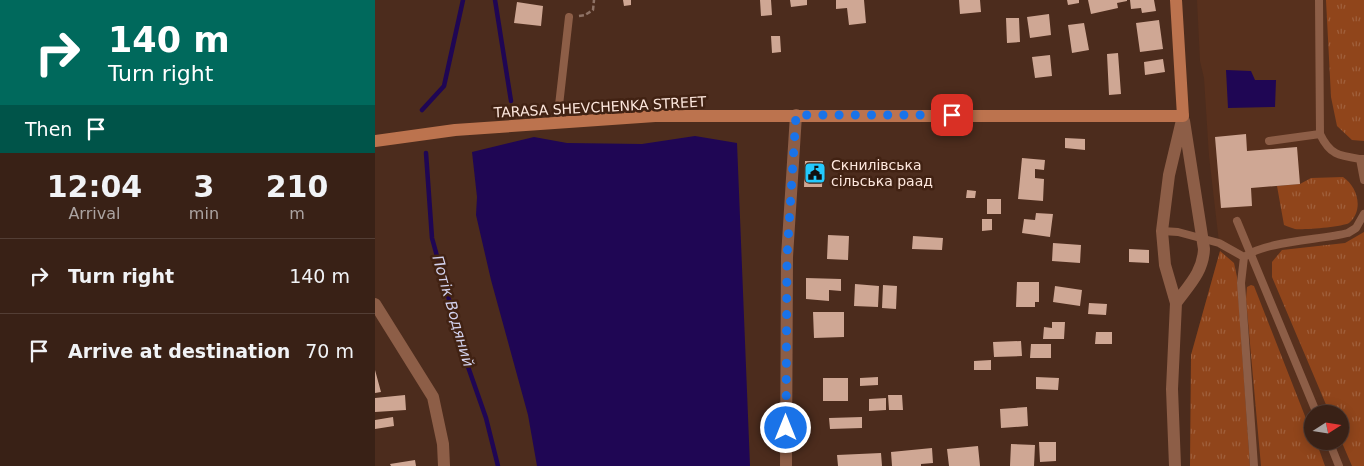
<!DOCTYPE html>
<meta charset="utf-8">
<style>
body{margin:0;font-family:"DejaVu Sans",sans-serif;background:#442e23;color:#f1f3f6;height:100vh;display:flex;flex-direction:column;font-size:19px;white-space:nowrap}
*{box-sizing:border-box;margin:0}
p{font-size:16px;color:#aba3a1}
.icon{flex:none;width:28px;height:28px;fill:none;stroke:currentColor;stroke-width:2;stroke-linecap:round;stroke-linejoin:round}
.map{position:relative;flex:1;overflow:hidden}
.side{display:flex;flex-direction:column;background:#392116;width:375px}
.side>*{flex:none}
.top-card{background:#00695c;color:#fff;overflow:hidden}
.needle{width:32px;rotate:78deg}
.controls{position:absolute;left:929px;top:405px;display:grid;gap:10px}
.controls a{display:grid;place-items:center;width:45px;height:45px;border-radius:50%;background:#392116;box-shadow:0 2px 12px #0003,0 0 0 1px #533e35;font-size:25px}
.pin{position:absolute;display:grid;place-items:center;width:42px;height:42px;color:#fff;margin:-21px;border-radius:10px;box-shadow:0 2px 8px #0006}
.me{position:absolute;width:55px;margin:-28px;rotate:0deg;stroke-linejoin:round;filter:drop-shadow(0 0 4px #0008)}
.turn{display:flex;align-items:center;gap:18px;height:105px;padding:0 25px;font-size:22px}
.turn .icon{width:65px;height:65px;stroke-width:2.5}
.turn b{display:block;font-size:35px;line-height:42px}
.then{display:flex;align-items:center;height:48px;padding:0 25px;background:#0003;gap:10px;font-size:19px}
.eta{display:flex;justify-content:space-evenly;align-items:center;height:85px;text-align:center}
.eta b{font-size:30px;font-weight:700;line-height:35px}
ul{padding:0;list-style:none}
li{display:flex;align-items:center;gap:15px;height:75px;padding:0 25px;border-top:1px solid #533e35}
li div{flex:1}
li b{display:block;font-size:19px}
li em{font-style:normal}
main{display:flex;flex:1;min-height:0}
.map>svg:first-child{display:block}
</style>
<main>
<section class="side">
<div class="top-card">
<div class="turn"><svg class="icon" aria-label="right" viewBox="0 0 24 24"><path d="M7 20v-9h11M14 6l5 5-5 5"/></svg><div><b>140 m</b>Turn right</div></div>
<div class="then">Then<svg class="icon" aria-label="arrive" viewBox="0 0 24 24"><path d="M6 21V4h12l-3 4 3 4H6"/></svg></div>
</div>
<div class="eta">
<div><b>12:04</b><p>Arrival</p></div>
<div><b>3</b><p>min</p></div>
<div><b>210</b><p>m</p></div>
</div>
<ul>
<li><svg class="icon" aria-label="right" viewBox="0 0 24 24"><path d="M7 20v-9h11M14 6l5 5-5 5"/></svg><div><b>Turn right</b></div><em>140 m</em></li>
<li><svg class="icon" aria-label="arrive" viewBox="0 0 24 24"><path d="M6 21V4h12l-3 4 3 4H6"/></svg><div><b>Arrive at destination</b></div><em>70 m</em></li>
</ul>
</section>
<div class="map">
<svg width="989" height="466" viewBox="0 0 989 466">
<defs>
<pattern id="grass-tufts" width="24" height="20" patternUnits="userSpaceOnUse" patternTransform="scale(1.25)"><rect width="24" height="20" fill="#90451b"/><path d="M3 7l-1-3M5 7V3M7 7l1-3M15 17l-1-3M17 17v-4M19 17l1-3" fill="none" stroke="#a0603c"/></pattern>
</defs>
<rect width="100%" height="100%" fill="#4c2c1d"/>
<path fill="#57301d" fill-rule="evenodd" d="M822,0H989V466H815L816,355L845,251L834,156L829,78L825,61ZM938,414H965V441H938Z"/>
<path fill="url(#grass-tufts)" d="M951,0H989V141L977,140L962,126L956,97Z
M968,177C983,187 989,210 974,223C967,227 928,230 920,229C916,228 912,226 909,225L902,186L925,184L936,178Z
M989,232V466H977L965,438V414H955L897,277V262L907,250L970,243Z
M845,251L859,263L862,277L875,466H815L816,355Z
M876,285L879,286L937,434L938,441H941L950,466H886L871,299L872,287Z"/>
<path fill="#1f0654" d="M851,70L876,71L880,80H901L900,107L853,108Z
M320,136L362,143L375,466H162L153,415L116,280L101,215L102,197L97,152L159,137L192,143L267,144Z"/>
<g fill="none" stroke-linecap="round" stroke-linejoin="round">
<path stroke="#1f0654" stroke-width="4.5" d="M120,0L136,101
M47,110L69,86L88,0
M51,153L57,238L91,361L111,418L123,466"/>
</g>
<path fill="#cfa794" d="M248,0H256V5L249,6Z
M385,0H396L397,15L386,16Z
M415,0H432V5L416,7Z
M461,0H489L491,23L474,25L472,8L461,9Z
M584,0H605L606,12L585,14Z
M692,0H704V3L693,5Z
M713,0H752V1L742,3L743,8L716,14Z
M755,0H779L781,11L767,13L766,8L756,9Z
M142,2L168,6L166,26L139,23Z
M674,14L676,35L655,38L652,17Z
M631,18H644L645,42L632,43Z
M784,20L788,49L765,52L761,23Z
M709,23L714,50L697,53L693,25Z
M396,36H405L406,52L397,53Z
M743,53L746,94L734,95L732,54Z
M675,55L677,76L660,78L657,57Z
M788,59L790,72L770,75L769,62Z
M871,134L872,151L922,147L925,184L876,188L877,206L846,208L840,137Z
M690,138L710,139V150L690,148Z
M647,158L670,160L669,170L660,169V178L669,179L668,201L643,199Z
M430,161H448L447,187H429Z
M592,190L601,191L600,198H591Z
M612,199H626V214H612Z
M661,213L678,214L675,237L647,233L649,219L660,220Z
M607,219H617V230L607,231Z
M453,235L474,236L473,260L452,259Z
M538,236L568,238L567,250L537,249Z
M678,243L706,245L705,263L677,261Z
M754,249L774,250V263L754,262Z
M431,278L466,279V291L454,290V301L431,299Z
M642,282H664V302H660V307H641Z
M480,284L504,286L503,307L479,306Z
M508,285L522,286L521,309L507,308Z
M680,286L707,290L705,306L678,302Z
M714,303L732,304L731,315L713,314Z
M438,312H469V337L439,338Z
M677,322H690L689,339H668L669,327L677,328Z
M721,332H737V344H720Z
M646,341L647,356L619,357L618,342Z
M656,344H676V358H655Z
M616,360V370H599V361Z
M0,370L6,392L0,393Z
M503,377V385L485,386V378Z
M661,377L684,378L683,390L661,389Z
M448,378H473V401H448Z
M30,395L31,410L0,412V398Z
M513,395H527L528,410H514Z
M511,398V410L494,411V399Z
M652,407L653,426L626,428L625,409Z
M18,417L19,426L0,429V420Z
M487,417V428L455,429L454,418Z
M664,442H681V461L665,462Z
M636,444L660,445L659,466H635Z
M603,446L605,466H574L572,449Z
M557,448L558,463L546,464V466H517L516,452Z
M506,453L507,466H463L462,455Z
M40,460L41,466H16L15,464Z"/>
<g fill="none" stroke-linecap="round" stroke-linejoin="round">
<path stroke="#8e7265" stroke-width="2.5" stroke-dasharray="5 2.5" stroke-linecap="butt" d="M204,16L210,15L218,10L219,0"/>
<path stroke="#8d5e47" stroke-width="8" d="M944,0L945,134C955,155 964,156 985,159
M182,123L194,17
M894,141L945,134
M989,159H985L989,180
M862,221L942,414
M787,231L803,232L844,243L869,257
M954,441L964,466
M879,466L866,283L869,257C890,241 946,240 973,233L981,228L989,214"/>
<path stroke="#8d5e47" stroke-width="12" d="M801,303C814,285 828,272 829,249L809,121
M0,304L58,397L68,444L69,466
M411,466L412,257L421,115
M800,466L797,389L801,303L790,265L787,231L794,175L808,116"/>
<path stroke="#bc734e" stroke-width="12" d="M0,141L80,130L280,116H808L801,0"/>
</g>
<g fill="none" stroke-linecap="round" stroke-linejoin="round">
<path stroke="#1a73e8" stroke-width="9" stroke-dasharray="0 16.2" d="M411,428L412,257L421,115H577"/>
</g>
<defs>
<g id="civic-square" transform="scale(1.125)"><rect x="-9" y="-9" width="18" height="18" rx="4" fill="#23c9fe" stroke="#412213"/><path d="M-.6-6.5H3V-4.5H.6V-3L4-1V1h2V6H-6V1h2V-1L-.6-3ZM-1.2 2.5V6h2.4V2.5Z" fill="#111"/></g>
</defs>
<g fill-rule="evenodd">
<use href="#civic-square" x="440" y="173"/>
</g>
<g text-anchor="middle" stroke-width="5" stroke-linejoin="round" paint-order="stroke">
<g font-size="14" fill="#fde7dd" stroke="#412213">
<text transform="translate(225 107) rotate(-3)" y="5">TARASA SHEVCHENKA STREET</text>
</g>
<g font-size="14" fill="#fde7dd" stroke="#412213" text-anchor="start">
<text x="456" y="170">Скнилівська<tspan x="456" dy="16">сільська раад</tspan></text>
</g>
<g font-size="15" font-style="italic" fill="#d3d2ed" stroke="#412213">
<text transform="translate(78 311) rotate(74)" y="5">Потік Водяний</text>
</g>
</g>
</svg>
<div class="controls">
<a><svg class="needle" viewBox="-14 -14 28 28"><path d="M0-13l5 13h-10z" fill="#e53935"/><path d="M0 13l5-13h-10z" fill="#aba3a1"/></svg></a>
</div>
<div class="pin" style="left:577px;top:115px;background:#d93025"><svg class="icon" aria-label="arrive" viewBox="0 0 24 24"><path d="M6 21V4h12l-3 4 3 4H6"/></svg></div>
<svg class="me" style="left:411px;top:428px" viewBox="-20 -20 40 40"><circle r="17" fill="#1a73e8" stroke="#fff" stroke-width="3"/><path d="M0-11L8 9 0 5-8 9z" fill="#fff"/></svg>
</div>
</main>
